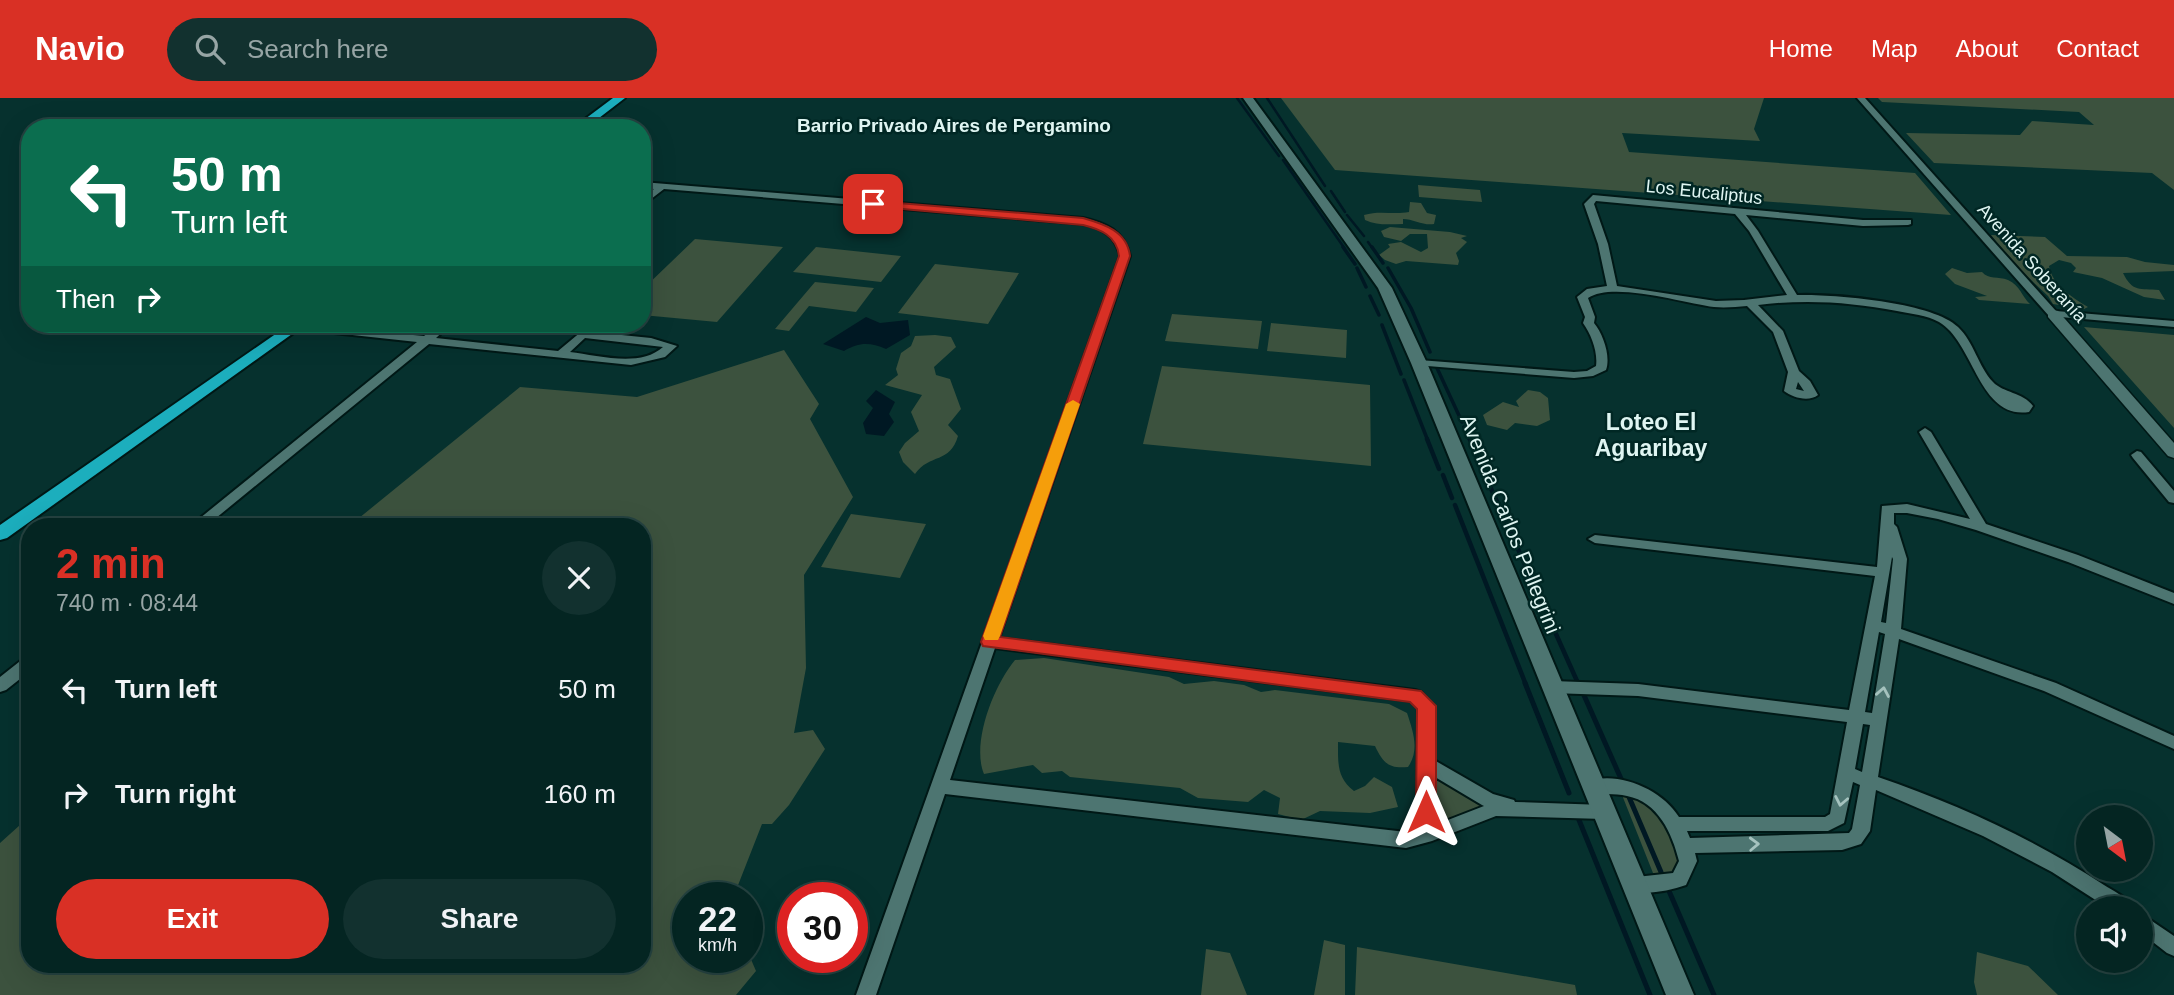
<!DOCTYPE html>
<meta charset="utf-8">
<style>
body{margin:0;font-family:Helvetica,sans-serif;background:#12312f;color:#f1f3f6;height:100vh;display:flex;flex-direction:column;font-size:26px;white-space:nowrap}
*{box-sizing:border-box;margin:0}
p{font-size:23px;color:#97a5a5}
.icon{flex:none;width:38px;height:38px;fill:none;stroke:currentColor;stroke-width:2;stroke-linecap:round;stroke-linejoin:round}
.map{position:relative;flex:1;overflow:hidden}
.panel{position:absolute;left:21px;top:420px;width:630px;height:455px;display:flex;flex-direction:column;background:#042522;border-radius:28px;box-shadow:0 7px 28px #0002,0 0 0 2px #254240}
.panel>*{flex:none}
.hud{position:absolute;left:21px;top:21px;width:630px;height:214px;border-radius:28px;box-shadow:0 7px 28px #0002,0 0 0 2px #254240;background:#0b6e4f;color:#fff;overflow:hidden}
.needle{width:46px;rotate:148deg}
.fabs{position:absolute;left:2076px;top:707px;display:grid;gap:14px}
.fabs a{display:grid;place-items:center;width:77px;height:77px;border-radius:50%;background:#042522;box-shadow:0 7px 28px #0002,0 0 0 2px #254240;font-size:35px}
.speed{position:absolute;left:672px;top:784px;display:flex;gap:14px;font-size:35px;font-weight:700;text-align:center}
.speed>*{display:grid;place-content:center;width:91px;height:91px;border-radius:50%;background:#042522;box-shadow:0 7px 28px #0002,0 0 0 2px #254240;line-height:1}
.speed small{font-size:18px;font-weight:400}
.speed .limit{border:10px solid #d22;background:#fff;color:#111}
.pin{position:absolute;display:grid;place-items:center;width:60px;height:60px;color:#fff;margin:-30px;border-radius:14px;box-shadow:0 4px 10px #0006}
.me{position:absolute;width:77px;margin:-38px;rotate:0deg;stroke-linejoin:round;filter:drop-shadow(0 0 5px #0008)}
.turn{display:flex;align-items:center;gap:24px;height:147px;padding:0 35px;font-size:32px}
.turn .icon{width:91px;height:91px;stroke-width:2.5}
.turn b{display:block;font-size:49px;line-height:60px}
.then{display:flex;align-items:center;height:66px;padding:0 35px;background:#0003;gap:14px;font-size:26px}
.round{display:grid;place-items:center;flex:none;width:74px;height:74px;border-radius:37px;background:#12312f}
.head{display:flex;align-items:center;justify-content:space-between;height:119px;padding:0 35px}
h1{font-size:42px;font-weight:800;line-height:52px;color:#d93025}
.action{display:flex;gap:14px;margin-top:auto;padding:14px 35px}
.action a{flex:1;height:80px;border-radius:42px;background:#d93025;color:#fff;font-size:28px;font-weight:800;line-height:80px;text-align:center}
.action a+a{background:#12312f;color:#f1f3f6}
ul{padding:0;list-style:none}
li{display:flex;align-items:center;gap:21px;height:105px;padding:0 35px}
li div{flex:1}
li b{display:block;font-size:26px}
li em{font-style:normal}
header{display:flex;align-items:center;gap:42px;box-sizing:border-box;height:98px;padding:0 35px;background:#d93025;color:#fff}
header strong{font-size:33px}
nav{display:flex;gap:38px;margin-inline-start:auto;font-size:24px}
.search{width:490px;height:63px;background:#12312f;display:flex;align-items:center;gap:18px;box-sizing:border-box;padding:0 24px;border-radius:38px;color:#97a5a5;font-size:26px}
.map>svg:first-child{display:block}
</style>
<header>
<strong>Navio</strong>
<div class="search"><svg class="icon" aria-label="search" viewBox="0 0 24 24"><circle cx="10" cy="10" r="6"/><path d="M15 15l6 6"/></svg>Search here</div>
<nav><a>Home</a><a>Map</a><a>About</a><a>Contact</a></nav>
</header>
<div class="map">
<svg width="2174" height="897" viewBox="0 0 2174 897">
<rect width="100%" height="100%" fill="#06312e"/>
<path fill="#3c523e" d="M1281,0H1764L1754,31L1760,43L1622,35L1629,54L1915,75L1951,117L1335,72Z
M1878,0H2174V92L2152,75L1934,65L1906,35L2020,37L2032,23L2094,27L2079,14L1882,4Z
M1418,87L1480,92L1482,104L1419,99Z
M1410,104L1421,105L1427,115L1436,117L1434,126C1424,128 1413,121 1403,121V126C1390,126 1378,128 1365,122L1364,117C1380,112 1393,117 1409,114Z
M1390,129L1450,134L1467,138L1461,140L1467,144L1456,155L1459,163L1458,167L1406,163L1396,166L1385,162L1379,157L1390,149L1388,146L1401,144L1421,154L1428,150L1427,136H1410L1401,143L1384,139L1381,133Z
M1991,137L2045,139L2067,158L2127,159L2145,164L2174,167V173L2123,175C2133,195 2140,190 2159,192L2165,202L2144,199L2102,180L2073,174L2076,170L2071,165L2059,162L2049,168C2052,187 2073,200 2088,209L2084,211L2053,206L2048,198L2013,165Z
M695,141L783,149L717,224L642,217V192Z
M816,149L901,158L881,184L793,174Z
M935,166L1019,175L988,226L898,215Z
M1952,170L1967,175L1982,174C1989,182 1998,178 2008,182C2020,187 2022,199 2030,206L1979,202L1975,199L1987,198L1955,186L1945,176Z
M815,184L874,190L856,214L809,208L789,233L775,231Z
M1172,216L1262,223L1258,251L1165,243Z
M1271,225L1347,232L1346,260L1267,253Z
M2084,229L2174,237V330Z
M935,237L951,239L956,249L934,269L936,277L950,281L961,311L948,327L958,338C950,366 930,355 915,376L903,364L899,354L905,345L919,333L911,314L922,297L885,287L898,277L896,271L901,255L911,248L915,238Z
M784,252L819,306L810,321L853,399L804,477L806,570L794,635L813,632L825,651L789,707L772,726H762L733,800H688V859H747V852L756,873L736,897H0V745L30,718V866H642V429H348L520,289L637,299Z
M1162,268L1370,287L1371,368L1143,346Z
M1528,292L1540,294L1548,300L1550,322L1537,328L1515,325L1507,332L1487,327L1483,317L1503,304L1519,309L1516,303Z
M851,416L926,426L900,480L821,469Z
M1044,560L1169,579L1184,586L1214,583L1244,587L1261,594L1275,592L1389,606L1407,615C1413,633 1420,652 1408,669C1389,671 1383,665 1375,648L1338,644C1338,666 1337,680 1354,693L1365,688L1374,679L1392,689L1398,709L1370,715L1320,713L1301,722L1278,716L1280,700L1264,692L1248,704L1198,700L1180,690L1070,679L1062,673L1042,675L1033,667L984,676C971,645 994,587 1015,562Z
M1436,679L1487,708L1439,726Z
M1622,697C1627,698 1634,697 1638,699C1646,703 1663,717 1667,724C1677,742 1691,789 1653,775Z
M1324,842L1345,847V897H1314Z
M1357,849L1575,887L1577,897H1355Z
M1206,851L1230,855L1247,897H1201Z
M1977,854L2028,868L2058,897H1977L1974,884Z"/>
<path fill="#001823" d="M866,219L880,225L908,222L910,237L886,251C870,244 859,244 844,253L823,246Z
M876,292L895,304L889,316L894,324L884,338L866,336L863,325L873,310L866,303Z"/>
<g fill="none" stroke-linecap="round" stroke-linejoin="round">
<path stroke="#001823" stroke-width="2.5" d="M1237,0L1279,58
M1267,0L1325,88
M1283,62L1345,151
M1331,93L1345,114
M1347,117L1364,138
M1368,144L1373,151"/>
<path stroke="#001823" stroke-width="3.5" d="M1343,149L1355,166
M1372,149L1383,165
M1357,170L1366,189
M1388,170L1411,210L1430,254
M1370,198L1379,217
M1382,227L1401,276
M1437,270L1462,324
M1404,282L1428,343
M1464,329L1470,343"/>
<path stroke="#001823" stroke-width="4.5" d="M1427,341L1439,371
M1470,341L1471,344
M1476,357L1577,583
M1443,377L1452,400
M1455,407L1526,587"/>
<path stroke="#001823" stroke-width="5" d="M1525,585L1569,695
M1583,595L1622,683
M1629,699L1661,774
M1579,722L1650,897
M1669,793L1714,897"/>
<g stroke="#001816" stroke-width="4">
<path id="minor" d="M1857,0H1865L2056,213L2174,223V229L2049,218Z
M642,84L1083,120C1106,125 1124,133 1130,158L999,540L1415,592L1421,594L1434,608V662L1493,696L1514,702L1515,704L1604,707L1610,709L1613,714L1610,719L1604,721L1496,718L1432,743L1406,750L945,696L876,897H856L1120,158C1116,138 1102,130 1083,126L664,91L642,108V100L654,91L642,90ZM995,550L1411,603L1418,610L1417,732L1406,734L950,682ZM1435,679L1482,707L1484,708L1435,727Z
M1593,97L1863,122H1911V126L1908,127L1863,128L1746,117L1758,133L1797,197C1833,196 1933,204 1958,229C1974,244 1978,268 1993,284C2003,295 2023,294 2033,308L2029,314C1979,322 1974,244 1939,224C1927,217 1911,216 1897,213C1851,204 1805,201 1758,207L1783,233L1799,273L1810,283L1818,297C1809,304 1793,300 1784,293L1788,274L1773,234L1747,208C1736,209 1725,210 1714,209C1684,205 1612,183 1588,200L1595,219L1594,225C1603,236 1611,258 1606,272L1593,278L1574,280L1415,267V263L1419,262L1574,274L1587,273L1596,268C1598,254 1591,236 1583,225L1585,219L1577,199L1587,191L1607,188L1598,146L1584,106ZM1596,103L1735,116L1749,133L1787,197L1744,202L1716,203L1617,188L1608,146L1594,106ZM1798,284L1804,293L1796,291Z
M293,226L424,238L440,226H451L436,240L558,253L582,233L651,240L677,248L665,259L631,267L429,246L205,429H189L417,244L297,231L293,230ZM585,240L663,249C640,270 597,257 570,254Z
M1925,330L1931,334L1986,426L2078,457L2174,495V506L2068,464L1976,432L1938,421L1907,415H1894V426L1897,429L1907,461L1901,531L2056,585L2174,638V651L2044,593L1899,541L1878,679C1957,706 2034,741 2104,787C2113,793 2128,799 2132,810H2108L2052,774L1983,738L1876,692L1870,733L1861,746L1842,752L1695,755L1697,763L1686,787C1668,793 1645,798 1627,792L1625,786L1627,780L1673,775L1679,763C1672,735 1658,704 1627,698C1614,695 1601,697 1589,693L1586,688L1589,683C1620,673 1662,692 1679,719H1825L1830,716L1847,624L1638,598L1552,595L1546,593L1544,589L1546,585L1552,583L1638,586L1849,612L1875,478L1595,445L1588,441L1595,437L1877,469L1882,408L1907,406L1970,421L1919,334ZM1892,459L1893,461L1886,525L1881,524ZM1879,534L1885,536L1872,615L1865,614ZM1863,626L1870,627L1862,674L1855,671ZM1853,684L1860,687L1852,731L1849,735L1690,740L1687,733H1828L1844,725Z
M2137,353L2141,354L2174,393V405L2169,404L2133,360L2131,357Z
M30,558V573L6,592L0,594V579L24,560Z
M2140,815L2174,838V858L2167,855L2140,834Z"/>
</g>
<g stroke="#001816" stroke-width="3">
<path id="tertiary" d="M2053,212L2058,213L2174,345V360L2168,358L2048,219V213Z"/>
</g>
<g stroke="#001816" stroke-width="4">
<path id="secondary" d="M1243,0H1253L1392,190L1427,265L1694,897H1666L1411,265L1378,190Z"/>
</g>
<g stroke="#001816" stroke-width="4">
<path id="trunk" d="M613,0H625L586,30H573Z
M290,226H306L7,440L0,442V427Z"/>
</g>
<use href="#minor" fill="#4d7571" fill-rule="evenodd"/>
<use href="#tertiary" fill="#4d7571" fill-rule="evenodd"/>
<use href="#secondary" fill="#4d7571" fill-rule="evenodd"/>
<use href="#trunk" fill="#1caebd" fill-rule="evenodd"/>
</g>
<defs><path id="oneway-chevron" d="M-2-3.5L2.5 0L-2 3.5" fill="none" stroke-width="1.6" stroke-linecap="round" stroke-linejoin="round" transform="scale(1.75)"/></defs>
<g stroke="#a5c2be">
<use href="#oneway-chevron" transform="translate(1883 594) rotate(-80)"/>
<use href="#oneway-chevron" transform="translate(1841 703) rotate(101)"/>
<use href="#oneway-chevron" transform="translate(1754 746) rotate(-2)"/>
</g>
<path fill="#d93025" stroke="#8d1f18" stroke-width="2" d="M873,103L1083,120C1104,126 1127,133 1130,158L1000,539L1421,593L1436,608V714L1433,720L1426,722L1419,720L1416,714L1417,611L1410,604L983,548L981,544L1119,158C1117,138 1100,131 1083,127L869,108L868,106Z"/>
<path fill="#f59e0b" d="M1073,302L1080,306L1000,538L998,542H985L983,538L1066,306Z"/>
<g text-anchor="middle" stroke-width="5" stroke-linejoin="round" paint-order="stroke">
<g font-size="18" fill="#dff5f2" stroke="#002724">
<text transform="translate(1704 94) rotate(6)" y="6">Los Eucaliptus</text>
<text transform="translate(2032 165) rotate(48)" y="6">Avenida Soberanía</text>
</g>
<g font-size="19" font-weight="bold" fill="#dff5f2" stroke="#002724">
<text x="954" y="34">Barrio Privado Aires de Pergamino</text>
</g>
<g font-size="21" fill="#dff5f2" stroke="#002724">
<text transform="translate(1510 426) rotate(68)" y="7">Avenida Carlos Pellegrini</text>
</g>
<g font-size="23" font-weight="bold" fill="#dff5f2" stroke="#002724">
<text x="1651" y="332">Loteo El<tspan x="1651" dy="26">Aguaribay</tspan></text>
</g>
</g>
</svg>
<div class="fabs">
<a><svg class="needle" viewBox="-14 -14 28 28"><path d="M0-13l5 13h-10z" fill="#e53935"/><path d="M0 13l5-13h-10z" fill="#97a5a5"/></svg></a>
<a><svg class="icon" aria-label="sound" viewBox="0 0 24 24"><path d="M4 9h4l5-4v14l-5-4H4zM17 9q2 3 0 6"/></svg></a>
</div>
<div class="speed"><div>22<small>km/h</small></div><div class="limit">30</div></div>
<div class="pin" style="left:873px;top:106px;background:#d93025"><svg class="icon" aria-label="arrive" viewBox="0 0 24 24"><path d="M6 21V4h12l-3 4 3 4H6"/></svg></div>
<svg class="me" style="left:1426px;top:714px" viewBox="-20 -20 40 40"><path d="M0-17L14 15 0 8-14 15z" fill="#d93025" stroke="#fff" stroke-width="4"/></svg>
<div class="hud">
<div class="turn"><svg class="icon" aria-label="left" viewBox="0 0 24 24"><path d="M17 20v-9H6M10 6l-5 5 5 5"/></svg><div><b>50 m</b>Turn left</div></div>
<div class="then">Then<svg class="icon" aria-label="right" viewBox="0 0 24 24"><path d="M7 20v-9h11M14 6l5 5-5 5"/></svg></div>
</div>
<section class="panel">
<div class="head"><div><h1>2 min</h1><p>740 m · 08:44</p></div><a class="round"><svg class="icon" aria-label="close" viewBox="0 0 24 24"><path d="M6 6l12 12M18 6L6 18"/></svg></a></div>
<ul>
<li><svg class="icon" aria-label="left" viewBox="0 0 24 24"><path d="M17 20v-9H6M10 6l-5 5 5 5"/></svg><div><b>Turn left</b></div><em>50 m</em></li>
<li><svg class="icon" aria-label="right" viewBox="0 0 24 24"><path d="M7 20v-9h11M14 6l5 5-5 5"/></svg><div><b>Turn right</b></div><em>160 m</em></li>
</ul>
<div class="action"><a>Exit</a><a>Share</a></div>
</section>
</div>
